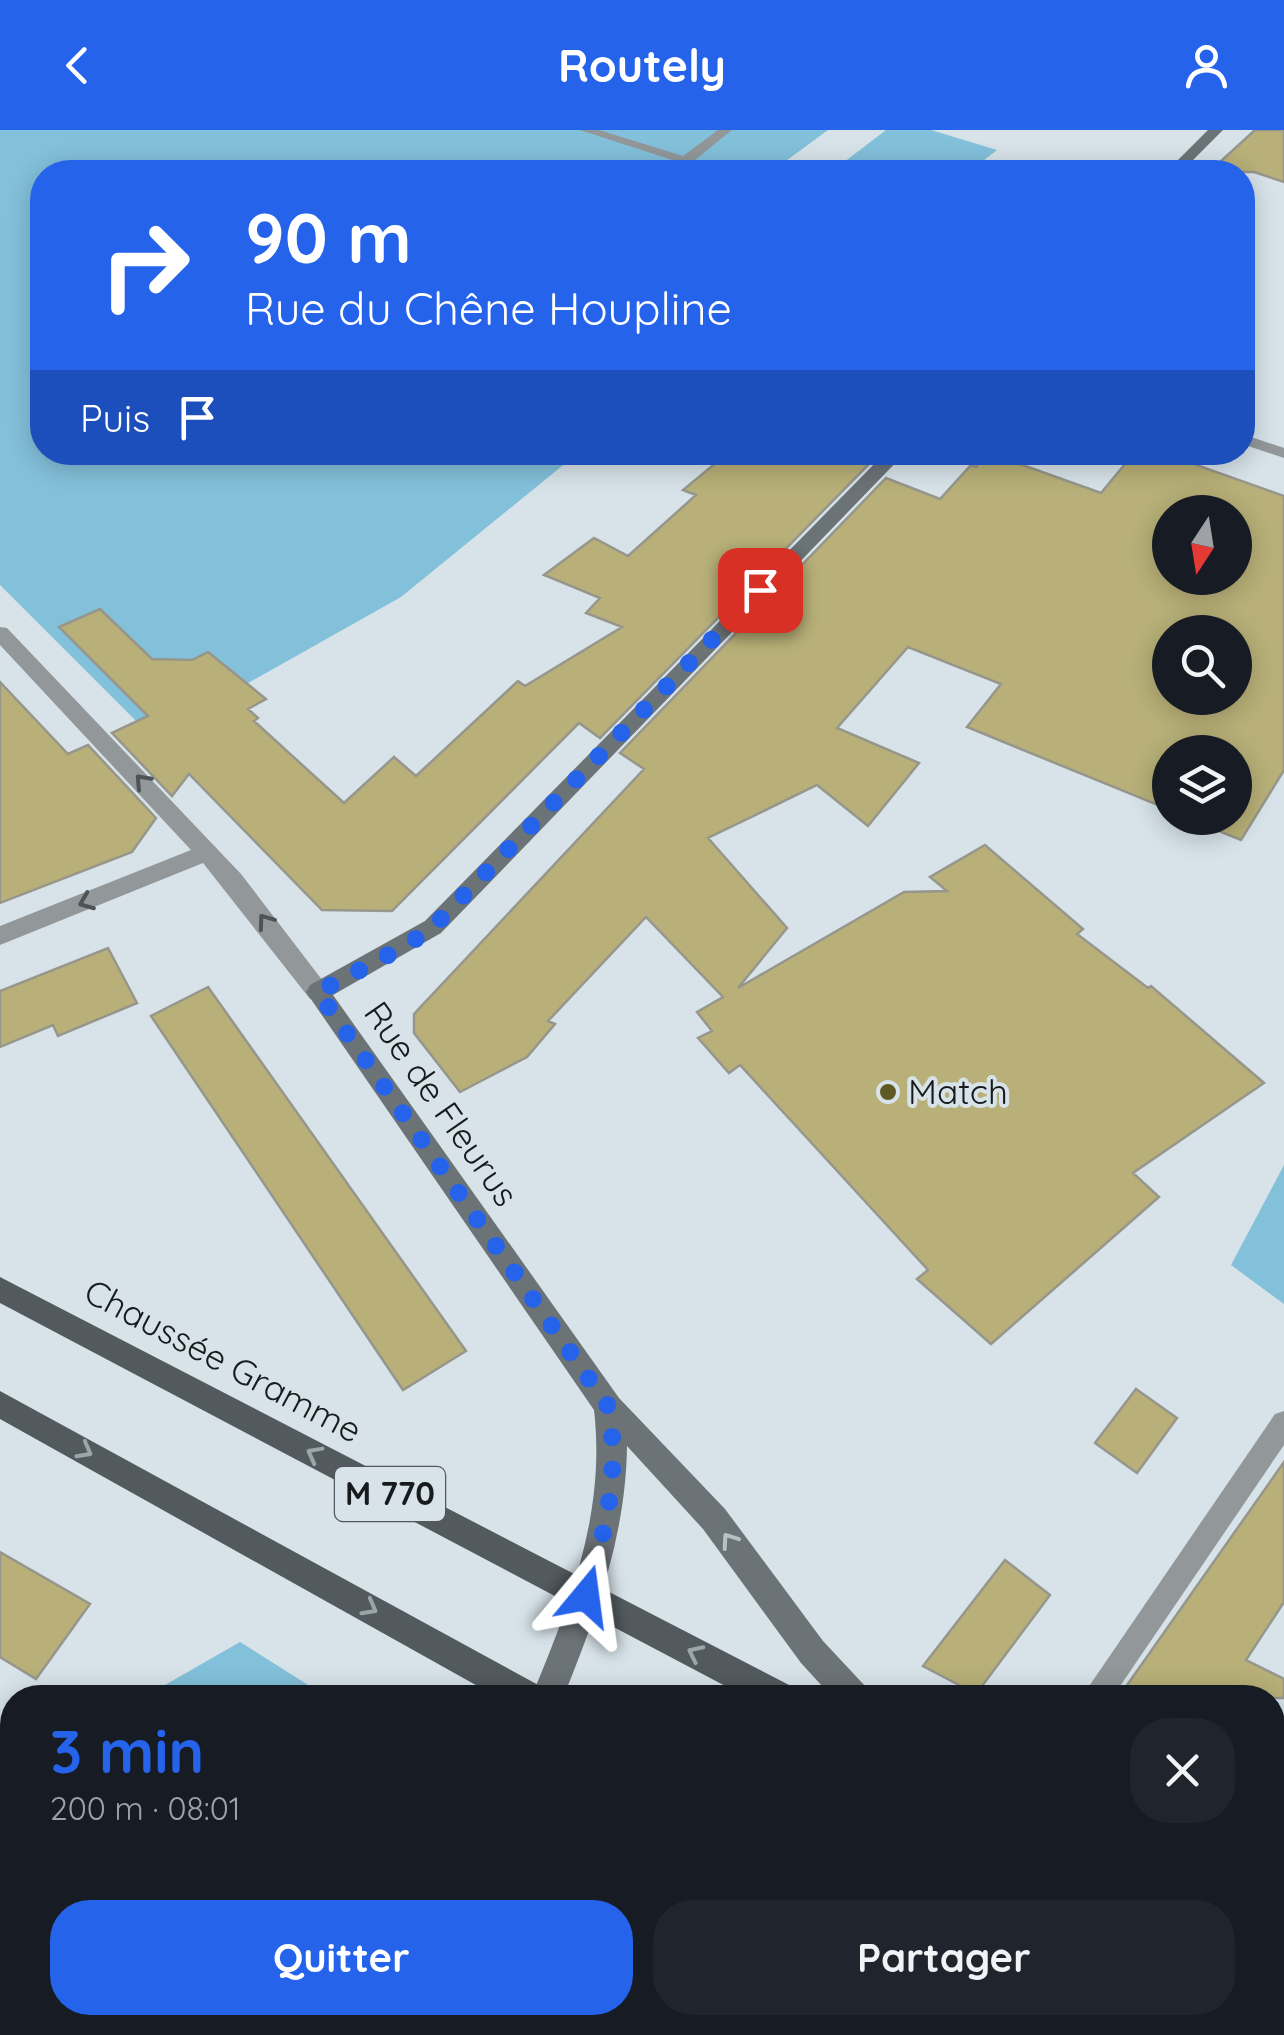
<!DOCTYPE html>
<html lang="fr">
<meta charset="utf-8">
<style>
body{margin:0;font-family:Quicksand,sans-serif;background:#20242c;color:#f1f3f6;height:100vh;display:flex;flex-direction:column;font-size:38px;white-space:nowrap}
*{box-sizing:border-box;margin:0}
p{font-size:32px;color:#9ea1a6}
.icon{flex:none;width:55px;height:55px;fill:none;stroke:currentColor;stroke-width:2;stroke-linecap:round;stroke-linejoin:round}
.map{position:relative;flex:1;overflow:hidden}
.panel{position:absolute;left:0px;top:1555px;width:1285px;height:350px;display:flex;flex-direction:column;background:#171b24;border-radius:40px 40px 0 0;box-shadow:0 5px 25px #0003}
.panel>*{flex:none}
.guide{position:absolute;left:30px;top:30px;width:1225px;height:305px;border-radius:40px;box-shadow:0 5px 25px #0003;background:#2563eb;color:#fff;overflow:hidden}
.needle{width:65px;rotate:192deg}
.fabs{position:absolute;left:1152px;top:365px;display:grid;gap:20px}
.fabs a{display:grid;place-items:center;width:100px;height:100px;border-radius:50%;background:#171b24;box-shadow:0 5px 25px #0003;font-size:50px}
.pin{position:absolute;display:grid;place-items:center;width:85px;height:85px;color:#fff;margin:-42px;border-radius:20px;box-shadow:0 5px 15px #0006}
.me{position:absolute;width:110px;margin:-55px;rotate:16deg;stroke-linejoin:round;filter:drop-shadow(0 0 8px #0008)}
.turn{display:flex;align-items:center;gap:35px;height:210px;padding:0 50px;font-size:45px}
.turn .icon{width:130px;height:130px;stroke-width:2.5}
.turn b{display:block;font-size:70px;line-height:85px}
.then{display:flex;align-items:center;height:95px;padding:0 50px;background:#0003;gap:20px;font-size:38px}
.round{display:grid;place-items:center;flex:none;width:105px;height:105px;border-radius:40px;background:#20242c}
.head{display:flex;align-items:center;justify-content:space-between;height:170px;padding:0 50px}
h1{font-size:60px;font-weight:800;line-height:75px;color:#2563eb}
.button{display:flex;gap:20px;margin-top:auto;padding:20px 50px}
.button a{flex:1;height:115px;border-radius:40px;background:#2563eb;color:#fff;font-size:40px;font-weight:800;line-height:115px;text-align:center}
.button a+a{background:#20242c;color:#f1f3f6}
header{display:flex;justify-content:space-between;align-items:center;height:130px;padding:0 50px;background:#2563eb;color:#fff;font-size:45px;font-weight:800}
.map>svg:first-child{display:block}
</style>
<header><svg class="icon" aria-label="back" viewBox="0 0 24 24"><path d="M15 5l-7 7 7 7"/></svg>Routely<svg class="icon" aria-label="person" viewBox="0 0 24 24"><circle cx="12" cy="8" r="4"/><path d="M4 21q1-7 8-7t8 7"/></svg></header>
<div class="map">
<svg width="1284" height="1905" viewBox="0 0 1284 1905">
<rect width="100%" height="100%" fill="#d7e3e9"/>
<path fill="#83c0da" d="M0,0H828L771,42H42V322L578,323L401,467L202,579L159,580L136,591L0,455Z
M886,0H931L997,20L969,42L835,39Z
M1284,1035V1174L1231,1135Z
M240,1512L327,1567H144Z
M12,1644V1765L0,1758V1651Z"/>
<path fill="#b8b078" stroke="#97968c" stroke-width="2.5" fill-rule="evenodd" d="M1255,0H1284V52L1254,42H1209Z
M729,322H858L870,333L600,608L579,593L392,781L322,780L189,644L172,666L112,603L148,586L59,497L100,479L152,529L192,530L208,522L266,569L248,579L258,588L254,591L344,673L394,627L416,646L518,551L525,556L622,497L586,483L600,468L544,445L594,408L628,426L696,365L683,360Z
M1135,322H1160L1284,366V640L1241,710L1187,688H1235V622H1170V680L967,597L1001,554L908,517L837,598L919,633L868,696L817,655L708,708L787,798L738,858L904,762L947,761L930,747L985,715L1083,799L1077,804L1148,858L1151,856L1264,953L1133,1043L1159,1067L991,1214L917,1149L928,1140L740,935L729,943L698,908L712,901L697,882L723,867L646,787L548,891L555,894L527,927L460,962L414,903V884L644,639L620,623L886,348L940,369L971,335L976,337L989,323L1101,363ZM1170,382H1235V448H1170ZM1170,502H1235V568H1170Z
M0,552L68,624L88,615L156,688L132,722L0,773Z
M108,818L137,873L58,906L53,895L0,917V861Z
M208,857L466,1221L403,1260L151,886Z
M1136,1259L1177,1288L1137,1343L1095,1313Z
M1284,1332V1472L1246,1530L1284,1549V1568H1118Z
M0,1422L90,1474L36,1549L0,1527Z
M1005,1430L1050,1465L976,1564L923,1536Z"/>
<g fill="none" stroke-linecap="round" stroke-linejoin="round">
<path fill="#929799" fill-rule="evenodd" d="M580,0H599L683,26L718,0H732L695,30L728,42H709Z
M1242,304L1284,318V328L1242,314Z
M1284,1281V1315L1112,1568H1081L1275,1284Z"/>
<path fill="#929799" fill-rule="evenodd" d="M0,497L7,498L241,744L326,855L330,862L326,869H310L203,733L0,815V796L191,720L0,515Z"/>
<path fill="#6c7377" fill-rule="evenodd" d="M1208,0H1223L1181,42H1166Z
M886,322H906L441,803L333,865L619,1268L725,1379L823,1511L866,1557L871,1568H833L801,1533L703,1399L627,1316C626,1406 596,1486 563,1568H531C570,1474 606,1383 594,1280L306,862L310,855L425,791Z
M0,1851L12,1857V1892H17L12,1895L0,1890Z
M20,1892H70L75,1905H25Z
M348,1892H385L380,1905H343Z"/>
<path fill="#525a5e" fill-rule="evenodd" d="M0,1147L793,1557L798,1568H748L0,1173Z
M0,1261L542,1557L547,1568H499L0,1289Z
M1272,1809L1284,1814V1849L1272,1845Z
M1104,1892H1157L1162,1905H1109Z"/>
</g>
<defs><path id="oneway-chevron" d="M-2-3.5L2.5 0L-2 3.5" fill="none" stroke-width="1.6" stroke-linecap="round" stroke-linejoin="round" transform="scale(2.5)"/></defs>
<g stroke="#4e5355">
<use href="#oneway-chevron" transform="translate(142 651) rotate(-133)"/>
<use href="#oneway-chevron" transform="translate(86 772) rotate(158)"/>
<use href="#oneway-chevron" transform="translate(265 791) rotate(-126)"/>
</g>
<g stroke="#9ba5aa">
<use href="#oneway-chevron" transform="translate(85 1321) rotate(29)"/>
<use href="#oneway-chevron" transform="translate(314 1324) rotate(-152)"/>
<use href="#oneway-chevron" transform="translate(370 1478) rotate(29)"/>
<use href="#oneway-chevron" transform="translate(695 1523) rotate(-154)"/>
</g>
<use stroke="#b7c1c7" href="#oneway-chevron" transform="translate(729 1410) rotate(-125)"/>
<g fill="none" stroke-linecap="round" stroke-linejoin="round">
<path stroke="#2563eb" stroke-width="18" stroke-dasharray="0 32.4" d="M586,1466C605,1401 621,1344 608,1276L318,862L407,815L433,797L760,460"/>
</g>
<circle fill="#605925" stroke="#d7e3e9" stroke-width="4" cx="888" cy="962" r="10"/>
<g text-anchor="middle" stroke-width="8" stroke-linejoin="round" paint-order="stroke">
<rect fill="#d7e3e9" stroke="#51575a" stroke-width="2.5" x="335" y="1337" width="110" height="54" rx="8"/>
<g font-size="32" font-weight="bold" fill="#171b1d">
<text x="390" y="1375">M 770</text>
</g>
<g font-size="35" fill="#171b1d" stroke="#d7e3e9" text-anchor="start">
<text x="908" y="974">Match</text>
</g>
<g font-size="35" fill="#171b1d" stroke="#d7e3e9">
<text transform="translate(441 974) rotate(55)" y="12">Rue de Fleurus</text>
<text transform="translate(223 1231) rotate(28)" y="12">Chaussée Gramme</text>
</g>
</g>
</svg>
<div class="fabs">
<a><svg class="needle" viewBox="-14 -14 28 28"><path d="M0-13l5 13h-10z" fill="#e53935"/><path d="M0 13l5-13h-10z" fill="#9ea1a6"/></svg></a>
<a><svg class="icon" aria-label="search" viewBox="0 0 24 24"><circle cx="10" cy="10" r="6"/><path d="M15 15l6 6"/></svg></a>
<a><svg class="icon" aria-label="layers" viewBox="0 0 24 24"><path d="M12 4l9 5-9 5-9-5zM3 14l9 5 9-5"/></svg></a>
</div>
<div class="pin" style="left:760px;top:460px;background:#d93025"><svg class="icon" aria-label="arrive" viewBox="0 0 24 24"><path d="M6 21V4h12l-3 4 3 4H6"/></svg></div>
<svg class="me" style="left:586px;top:1466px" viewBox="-20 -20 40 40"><path d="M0-17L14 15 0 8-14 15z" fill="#2563eb" stroke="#fff" stroke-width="4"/></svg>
<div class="guide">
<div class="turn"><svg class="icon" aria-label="right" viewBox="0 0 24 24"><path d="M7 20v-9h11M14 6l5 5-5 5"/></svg><div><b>90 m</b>Rue du Chêne Houpline</div></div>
<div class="then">Puis<svg class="icon" aria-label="arrive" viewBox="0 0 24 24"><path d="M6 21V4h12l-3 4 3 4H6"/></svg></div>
</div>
<section class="panel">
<div class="head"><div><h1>3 min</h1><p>200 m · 08:01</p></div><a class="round"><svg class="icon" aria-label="close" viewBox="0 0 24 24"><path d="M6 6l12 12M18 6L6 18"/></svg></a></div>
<div class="button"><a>Quitter</a><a>Partager</a></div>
</section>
</div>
